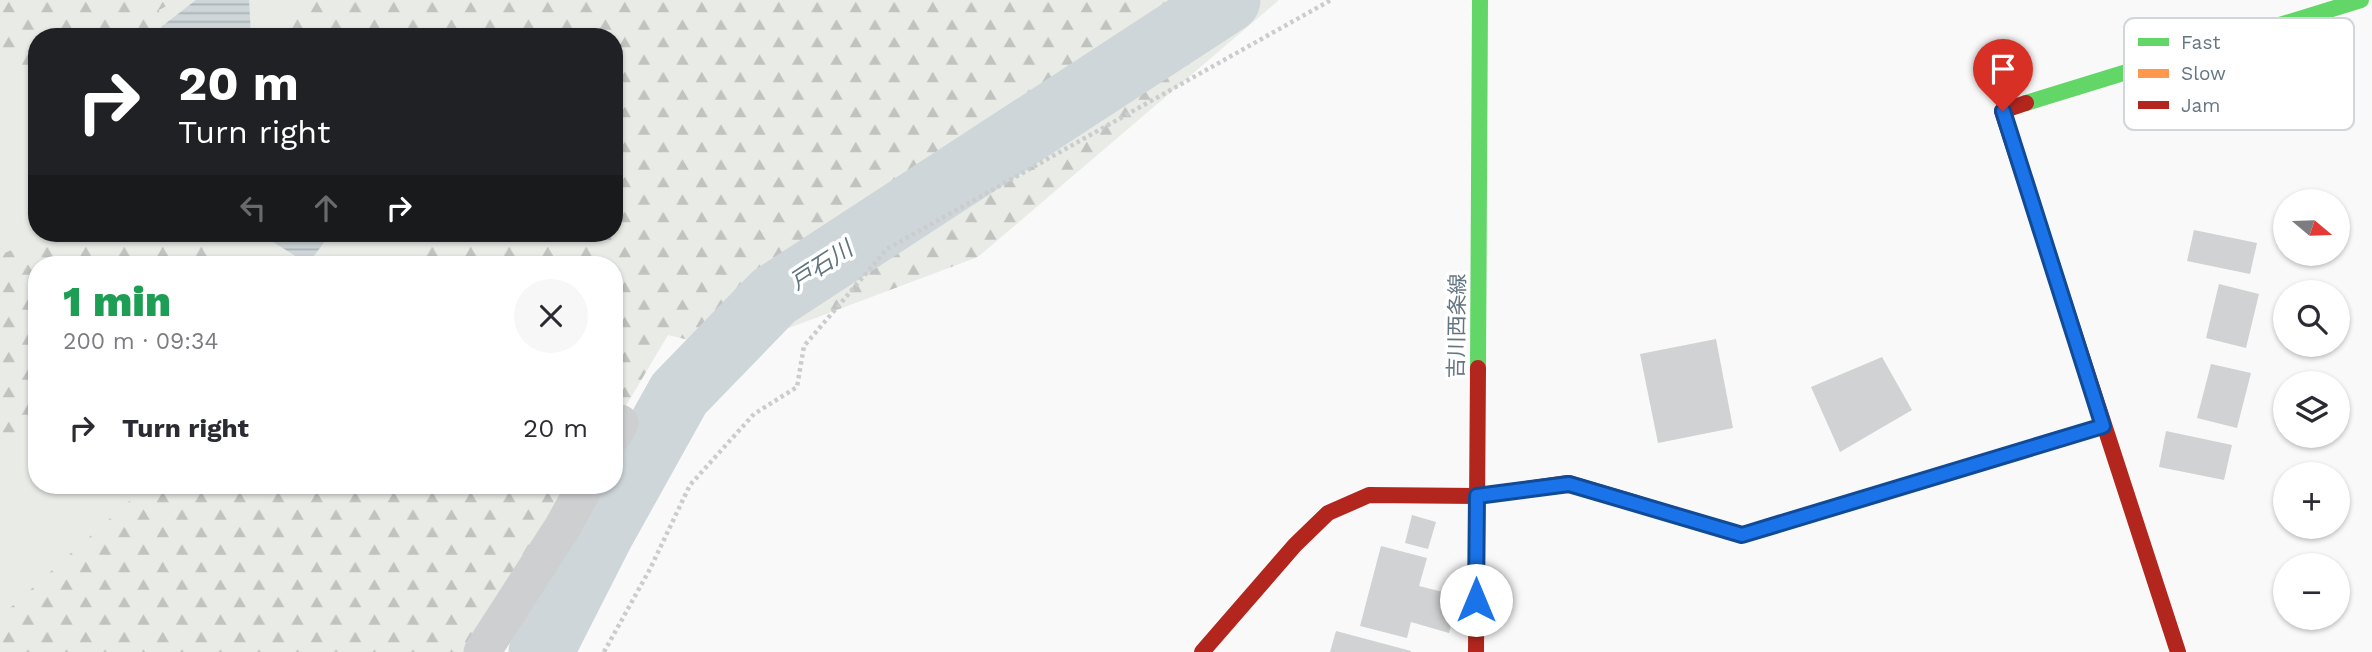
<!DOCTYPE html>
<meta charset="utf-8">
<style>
body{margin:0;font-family:"Work Sans","Noto Sans JP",sans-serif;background:#f7f7f7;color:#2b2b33;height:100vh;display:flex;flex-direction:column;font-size:26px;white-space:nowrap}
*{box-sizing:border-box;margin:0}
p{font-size:23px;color:#7c7c81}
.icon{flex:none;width:38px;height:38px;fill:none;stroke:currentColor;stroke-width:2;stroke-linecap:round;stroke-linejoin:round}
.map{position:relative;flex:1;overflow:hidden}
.side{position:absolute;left:28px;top:256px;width:595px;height:238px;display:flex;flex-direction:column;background:#fff;border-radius:28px;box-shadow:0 2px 5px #0004}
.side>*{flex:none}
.guide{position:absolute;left:28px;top:28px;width:595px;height:214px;border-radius:28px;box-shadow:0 2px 5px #0004;background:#202124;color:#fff;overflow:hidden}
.needle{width:46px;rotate:109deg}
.controls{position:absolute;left:2273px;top:189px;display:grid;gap:14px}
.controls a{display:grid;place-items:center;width:77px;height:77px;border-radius:50%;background:#fff;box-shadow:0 2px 5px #0004;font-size:35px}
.pin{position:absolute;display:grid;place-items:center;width:60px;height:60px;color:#fff;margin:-72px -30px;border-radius:50% 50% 50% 0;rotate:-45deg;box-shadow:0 0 7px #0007}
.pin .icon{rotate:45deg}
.me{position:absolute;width:77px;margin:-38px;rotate:0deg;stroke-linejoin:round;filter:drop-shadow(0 0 5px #0008)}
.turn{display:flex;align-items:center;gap:24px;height:147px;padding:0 35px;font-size:32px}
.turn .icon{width:91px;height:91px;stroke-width:2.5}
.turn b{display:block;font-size:49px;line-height:60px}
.lanes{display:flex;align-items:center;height:66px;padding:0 35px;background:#0003;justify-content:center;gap:35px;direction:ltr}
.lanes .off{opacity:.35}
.round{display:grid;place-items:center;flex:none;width:74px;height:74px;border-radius:37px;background:#f7f7f7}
.headline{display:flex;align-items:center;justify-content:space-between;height:119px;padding:0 35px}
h1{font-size:42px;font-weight:800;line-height:52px;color:#1e9e55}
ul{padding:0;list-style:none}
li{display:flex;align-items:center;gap:21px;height:105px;padding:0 35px}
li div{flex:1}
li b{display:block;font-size:26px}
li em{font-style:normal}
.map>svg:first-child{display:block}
</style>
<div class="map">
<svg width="2372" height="652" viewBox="0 0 2372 652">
<defs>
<pattern id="forest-firs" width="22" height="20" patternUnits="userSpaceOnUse" patternTransform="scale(1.75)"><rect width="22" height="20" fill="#e8ebe6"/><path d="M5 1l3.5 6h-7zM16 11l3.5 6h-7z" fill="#c0c3c0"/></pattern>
<pattern id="water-rules" width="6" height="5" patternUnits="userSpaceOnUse" patternTransform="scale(1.75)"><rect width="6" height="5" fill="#ced6d9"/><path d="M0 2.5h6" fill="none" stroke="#abb2b5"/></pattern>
</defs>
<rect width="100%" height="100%" fill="#f9f9f9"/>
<path fill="#e8ebe6" d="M0,0H393L397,37H37V233H417L420,264H37V485H313L0,652Z"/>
<path fill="url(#forest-firs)" d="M0,0H178L159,10L161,37H37V81L35,78L0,65Z
M285,0H1279L978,257L730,350L668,335L614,426V264H413L390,233H614V37H288Z
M42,233H200L229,264H37V422L0,444V255L40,238Z
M147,485H580L476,652H0V617Z"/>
<path fill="url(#water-rules)" d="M196,0H249L251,37H163L161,27Z
M259,233H331L308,264Z"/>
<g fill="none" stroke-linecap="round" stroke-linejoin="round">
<path stroke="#ced6d9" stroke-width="65" d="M541,652L601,534L679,394L774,296L1228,0"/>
</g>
<path fill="#d0d2d3" d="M2194,230L2257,243L2250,274L2187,261Z
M2219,284L2259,294L2246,348L2206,338Z
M1716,339L1733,428L1658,443L1640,354Z
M1882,357L1912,410L1840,452L1811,387Z
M2211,364L2251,373L2237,428L2197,418Z
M2166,431L2232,445L2224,480L2159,467Z
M1412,515L1436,522L1428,549L1405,543Z
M1381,546L1427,558L1419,586L1459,596L1449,633L1411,622L1407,638L1360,626Z
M1336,631L1411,651V652H1330Z"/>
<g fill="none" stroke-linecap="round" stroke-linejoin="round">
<path stroke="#cbcccd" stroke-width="4.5" stroke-dasharray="3.5 3.5" stroke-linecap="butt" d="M604,652L650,569L690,485L754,414L797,387L804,346L887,249L1331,0"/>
<path stroke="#cecfd0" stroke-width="37" d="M614,434L620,423
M482,652L562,528L586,485"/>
<path stroke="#63d668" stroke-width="16" d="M2026,103L2361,0
M1478,368L1480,0"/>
<path stroke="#ff974d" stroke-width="16" d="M1636,503L1742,535L2103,426"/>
<path stroke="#b3261e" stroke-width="16" d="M2026,103L2002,111L2178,652
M1202,652L1295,545L1328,513L1369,495L1477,496L1568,483L1636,503
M1476,652L1478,368"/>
</g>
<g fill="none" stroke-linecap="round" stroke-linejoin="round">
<g stroke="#114b97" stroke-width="18">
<path id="route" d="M1476,600L1477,496L1569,484L1742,535L2103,426L2003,111"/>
</g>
<use href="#route" stroke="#1a73e8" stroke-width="12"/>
</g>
<g text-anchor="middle" stroke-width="7" stroke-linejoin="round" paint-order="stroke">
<g font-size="21" fill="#657683" stroke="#fff">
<text transform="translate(1457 326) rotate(-89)" y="7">吉川西条線</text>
</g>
<g font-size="23" font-style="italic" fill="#60757c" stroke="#fff">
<text transform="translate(821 265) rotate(-33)" y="8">戸石川</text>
</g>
</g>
<rect x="2124" y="18" width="230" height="112" rx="10" fill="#fff" stroke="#d1d6da" stroke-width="2"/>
<rect x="2138" y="38" width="31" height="8" fill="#63d668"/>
<rect x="2138" y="69" width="31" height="9" fill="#ff974d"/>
<rect x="2138" y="101" width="31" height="8" fill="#b3261e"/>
<g font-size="19" fill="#657683">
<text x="2181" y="49">Fast</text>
<text x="2181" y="80">Slow</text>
<text x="2181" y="112">Jam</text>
</g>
</svg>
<div class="controls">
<a><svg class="needle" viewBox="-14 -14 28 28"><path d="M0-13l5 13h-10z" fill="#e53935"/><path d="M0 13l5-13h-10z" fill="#7c7c81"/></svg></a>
<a><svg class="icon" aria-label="search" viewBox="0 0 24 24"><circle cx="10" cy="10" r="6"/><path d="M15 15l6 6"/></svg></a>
<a><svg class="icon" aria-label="layers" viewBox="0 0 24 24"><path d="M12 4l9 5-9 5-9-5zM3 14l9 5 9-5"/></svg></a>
<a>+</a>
<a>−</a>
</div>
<div class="pin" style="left:2003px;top:111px;background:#d93025"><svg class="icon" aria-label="arrive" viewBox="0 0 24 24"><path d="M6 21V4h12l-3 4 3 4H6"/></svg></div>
<svg class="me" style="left:1476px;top:600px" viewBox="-20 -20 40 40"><circle r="19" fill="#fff"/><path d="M0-13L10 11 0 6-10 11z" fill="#1a73e8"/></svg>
<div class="guide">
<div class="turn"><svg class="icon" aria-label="right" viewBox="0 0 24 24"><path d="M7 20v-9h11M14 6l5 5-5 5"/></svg><div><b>20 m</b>Turn right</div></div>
<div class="lanes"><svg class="icon off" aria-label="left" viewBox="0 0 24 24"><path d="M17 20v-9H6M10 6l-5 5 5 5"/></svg><svg class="icon off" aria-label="ahead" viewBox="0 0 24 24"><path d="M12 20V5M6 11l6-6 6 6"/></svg><svg class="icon" aria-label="right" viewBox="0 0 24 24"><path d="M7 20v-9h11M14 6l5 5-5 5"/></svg></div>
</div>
<section class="side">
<div class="headline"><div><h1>1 min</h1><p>200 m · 09:34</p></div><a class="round"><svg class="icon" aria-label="close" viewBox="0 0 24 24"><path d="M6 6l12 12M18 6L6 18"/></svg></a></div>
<ul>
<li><svg class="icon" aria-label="right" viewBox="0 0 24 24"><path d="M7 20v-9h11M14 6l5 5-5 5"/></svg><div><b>Turn right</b></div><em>20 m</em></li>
</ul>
</section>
</div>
